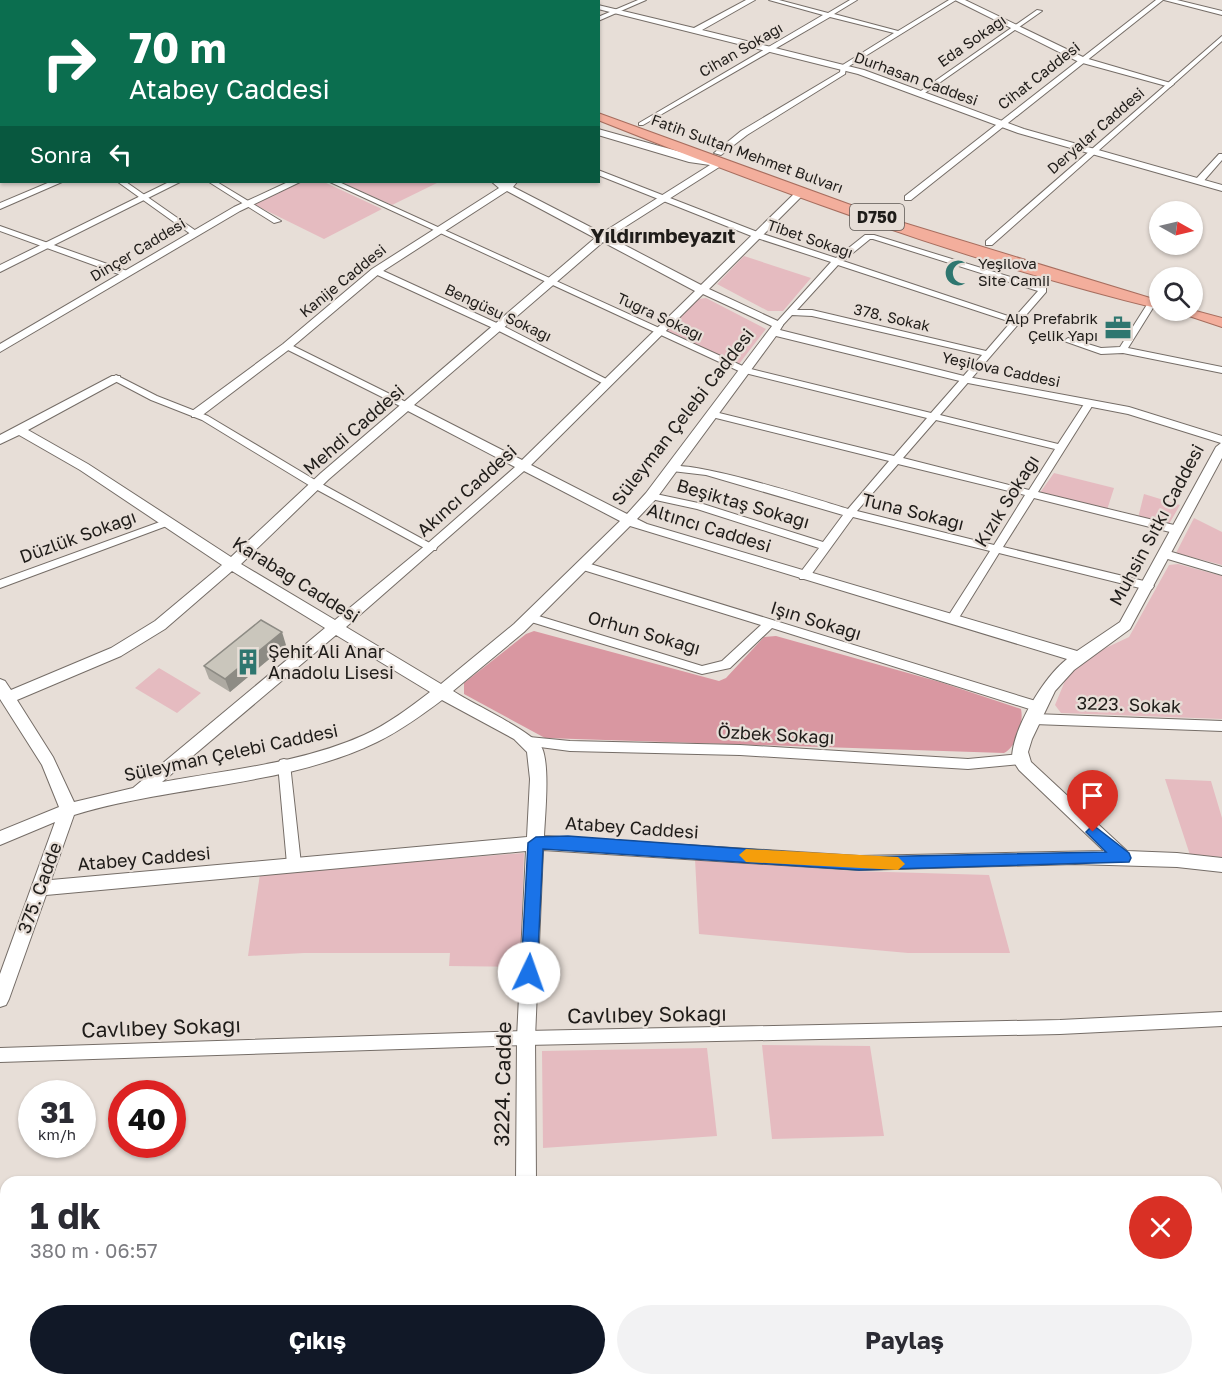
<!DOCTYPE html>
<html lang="tr">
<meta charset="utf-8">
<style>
body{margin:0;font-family:"Golos Text",sans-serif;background:#f2f2f3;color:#2b2b33;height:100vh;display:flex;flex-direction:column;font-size:22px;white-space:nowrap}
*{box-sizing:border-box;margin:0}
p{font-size:20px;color:#7c7c81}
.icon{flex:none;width:33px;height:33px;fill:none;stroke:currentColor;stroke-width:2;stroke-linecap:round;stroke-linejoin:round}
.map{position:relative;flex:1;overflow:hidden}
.panel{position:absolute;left:0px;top:1176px;width:1222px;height:210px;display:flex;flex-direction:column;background:#fff;border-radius:18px 18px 0 0;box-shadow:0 2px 4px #0004}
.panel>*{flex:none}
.top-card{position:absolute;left:0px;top:0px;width:600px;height:183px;box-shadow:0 2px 4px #0004;background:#0b6e4f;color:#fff;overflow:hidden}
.needle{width:39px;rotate:98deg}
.tools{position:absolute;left:1149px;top:201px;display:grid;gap:12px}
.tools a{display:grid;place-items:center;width:54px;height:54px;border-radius:50%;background:#fff;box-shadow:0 2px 4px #0004;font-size:30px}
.speed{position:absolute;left:18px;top:1080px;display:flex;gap:12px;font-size:30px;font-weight:700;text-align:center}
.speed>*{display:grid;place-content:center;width:78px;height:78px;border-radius:50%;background:#fff;box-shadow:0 2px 4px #0004;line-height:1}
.speed small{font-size:15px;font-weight:400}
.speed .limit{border:9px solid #d22;background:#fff;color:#111}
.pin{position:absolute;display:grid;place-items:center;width:51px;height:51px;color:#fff;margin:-62px -26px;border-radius:50% 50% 50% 0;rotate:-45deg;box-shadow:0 0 6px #0007}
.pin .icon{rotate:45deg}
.me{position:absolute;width:66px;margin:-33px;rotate:3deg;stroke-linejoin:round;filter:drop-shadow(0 0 4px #0008)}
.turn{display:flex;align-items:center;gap:21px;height:126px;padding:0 30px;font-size:27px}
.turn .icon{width:78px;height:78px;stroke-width:2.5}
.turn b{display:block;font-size:42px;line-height:51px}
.then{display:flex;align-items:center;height:57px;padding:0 30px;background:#0003;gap:12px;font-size:22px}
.round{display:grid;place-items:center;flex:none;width:63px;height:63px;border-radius:32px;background:#f2f2f3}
.head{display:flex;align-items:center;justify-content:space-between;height:102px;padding:0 30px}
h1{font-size:36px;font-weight:700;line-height:45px}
.button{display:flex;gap:12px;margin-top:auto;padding:12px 30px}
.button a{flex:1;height:69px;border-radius:36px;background:#111827;color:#fff;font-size:24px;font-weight:700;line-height:69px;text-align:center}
.button a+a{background:#f2f2f3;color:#2b2b33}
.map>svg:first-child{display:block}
</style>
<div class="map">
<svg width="1222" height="1386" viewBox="0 0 1222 1386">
<rect width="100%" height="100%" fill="#e7ded7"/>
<path fill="#e5bbc0" d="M301,182H324L382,209L324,239L253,204Z
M341,182H439L392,205Z
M744,256L811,278L783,311H768L717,284Z
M706,298L766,329L739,364L665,330L699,299Z
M1054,473L1114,488L1107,510L1039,494Z
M1144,494L1180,505L1169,524L1138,518Z
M1194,518L1222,532V565L1176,553Z
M1178,564L1222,576V719L1061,713L1055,705L1067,676L1093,654L1129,637L1169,565Z
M159,668L201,693L177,713L135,688Z
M1165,779L1211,781L1222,818V857L1190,855Z
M524,853L520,967L449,966L450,953H304L248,956L260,874Z
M695,859L854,871L989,875L1010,953H908L699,934Z
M762,1045L870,1046L884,1136L772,1139Z
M707,1048L717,1136L543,1148L542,1051Z"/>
<path fill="#d997a1" d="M534,631L719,681L726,678L764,637L776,636L940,682L1021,709C1024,723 1017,746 1004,753L545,738L464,694V683L526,634Z"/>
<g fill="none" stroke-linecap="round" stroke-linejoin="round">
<g stroke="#756d67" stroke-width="2">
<path id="minor" d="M521,0H528L519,2Z
M638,0H646L598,21V17Z
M769,0H779L828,13L850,0H857L834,14L898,31L949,0H956L846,68L845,74L747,135L721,155L714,153L741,131L840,72L841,66L894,33L830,17L643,125H639V123L823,15Z
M1156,0H1163L911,200H905V196Z
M1037,10L1042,11L922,95H918V93Z
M1222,36V41L992,245H986V241Z
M0,91H2V95H0Z
M0,104H2V110H0Z
M1219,154H1222V160L1202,183H1196V179Z
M598,170L760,233L836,258L865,235H874L1046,288V292L940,415L1058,444L1086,401H1092L1094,403L1038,492L1178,526L1183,530L1178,534L1034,498L1003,547L1148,582L1154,586L1152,589L1148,590L999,553L957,621L953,622L947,618L990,551L853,517L808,579H800L799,576L800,573L819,548L697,509L651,499L646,496L651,493L703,504L823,542L843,515L706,475L672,471L667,468C682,456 822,501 848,509L889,461L708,416V412L711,411L894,456L927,418L741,372L330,182H339L747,368L931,413L982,355L812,316L792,315L781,327H775L774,325L831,262L754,237L598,175ZM870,239H873L1038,291L1014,318L843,261ZM838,265L1011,322L986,351L812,310H797ZM936,420L1055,449L1029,490L903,458ZM898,464L1025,495L994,545L857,511Z
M118,182H126L199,233L192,235Z
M209,182H217L281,221L274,223Z
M0,226L130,272L131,274L124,276L0,231Z
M373,269H379L501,325L612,382L607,385L604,384L495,329L373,273Z
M1152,300L1156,303L1128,348L1222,367V373L1123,353L1101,354L1064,341L1068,338L1101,348L1120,347L1148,303Z
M287,343L412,405L414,407L412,409H406L284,348V344Z
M116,375L157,396L208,416L320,483L437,547L436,550H428L312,487L202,420L151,400L113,380L111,378Z
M168,519L173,522L172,524L0,588V580Z
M1165,550L1222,567V575L1161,557L1160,554L1161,551Z
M584,562L1039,702L1043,704L1045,707L1043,710L1039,712L772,628L730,668L702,674L528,621L526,618L532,614L702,666L722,661L761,625L580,569L579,566Z
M1034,714L1222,721V731L1034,724L1030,722L1028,719L1030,716Z
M529,737L570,741L740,745L968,759L1020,754L1024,755L1026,759L1024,763L1020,764L968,769L740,755L570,751L525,745L523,742L525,739Z
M284,759L288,760L290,764L301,864L299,868L294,870L289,868L287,864L278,764L280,760Z
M1222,1012V1026L1060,1034L526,1045L0,1062V1048L526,1031L1060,1020Z
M111,1380H129L128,1386H110Z"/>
</g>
<g stroke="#756d67" stroke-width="2">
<path id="tertiary" d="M156,0H165L166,2H157Z
M567,0L580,2H568Z
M746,0H755L702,30L864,70L1024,129L1222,185V191L1018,133L858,74L598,9V5L694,28Z
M955,0H965L1085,58L1174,84L1170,87L1079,62Z
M1164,0H1177L1222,11V15Z
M598,129L724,164L609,237L701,285L798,190H804V194L709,289L782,323L783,325L780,330L968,377L1129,407L1222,436V458L1130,629L1074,670L1055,691L1032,739L1028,752L1031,762L1127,851L1177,853L1222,858V872L1177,867L1075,864L859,870L543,850L535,1038L536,1182H516L517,1038L526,851L46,895L9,999L6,1005L0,1007V974L55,822L0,845V831L59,807L42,765L0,699V679L5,681L11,690L111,648L155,621L222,565L80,470L19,435L0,444V435L112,376H120V380L28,430L88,464L231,557L321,473L595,238L507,191L380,273L291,348L200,417H192V411L283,344L372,269L499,188L492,182L506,183L517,182L513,187L602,233L710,165L689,162L598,135ZM603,242L695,291L522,460L414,405ZM703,294L772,326L646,493L627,514L531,465ZM776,336L968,383L1128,414L1221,443L1216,447L1120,622L1077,651L647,524L637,519L656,499ZM408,411L515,467L427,544L335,620L241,564L329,479ZM524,471L620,521L514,624L441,684L346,627ZM630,526L1067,659C1044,677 1012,729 1012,759L1019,770L1104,851L859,856L544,836C545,815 550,766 542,748C534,732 471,703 453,691L524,632ZM232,571L325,628L133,788L74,802L53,757L17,700L121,656L165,629ZM336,635L430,692C409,708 388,724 364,735C302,763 228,770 162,782ZM442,700L514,739L527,752L530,779L527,837L51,880L74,815C171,785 285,787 377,742C400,731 422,715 442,700Z
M0,146H2V152H0Z
M50,182H62L0,209V203Z
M169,182H180L0,272V265Z
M288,182H300L240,211L0,352V344L234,207Z
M1222,1226V1246L1216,1248V1227Z
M0,1286H6V1308H0Z"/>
</g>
<g stroke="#a76e5f" stroke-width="2">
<path id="trunk" d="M317,0H328L329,2H318Z
M335,0H346L347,2H336Z
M598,113L881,216L1160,301V309C968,262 781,193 598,120Z
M1171,310H1192L1222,318V327Z"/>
</g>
<use href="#minor" fill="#fff" fill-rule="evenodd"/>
<use href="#tertiary" fill="#fff" fill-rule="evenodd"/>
<use href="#trunk" fill="#f3ae9c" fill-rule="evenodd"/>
</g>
<path fill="#aeaaa2" d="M286,645L230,692L209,679L204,666Z"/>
<path fill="#8d8b84" d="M282,632L286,645L230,692L225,679Z"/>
<path fill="#cac6bc" stroke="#8d8b84" stroke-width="1.5" d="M261,620L282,632L225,679L204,666Z"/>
<path fill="#1a73e8" stroke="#114b97" stroke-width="1.5" d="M1093,825L1129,853L1131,858L1129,862L859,870L543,849L537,973L535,978L529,981L523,978L521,973L528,843L536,837L568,836L859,857L1106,852L1086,832Z"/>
<path fill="#f59e0b" d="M746,849L898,857L905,864L898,870L746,862L739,855Z"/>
<defs>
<g id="mosque-bare" transform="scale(2.07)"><path d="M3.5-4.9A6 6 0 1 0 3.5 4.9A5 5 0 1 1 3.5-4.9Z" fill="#2e766f" stroke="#e7ded7" stroke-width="2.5" paint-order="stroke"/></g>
<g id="office-bare" transform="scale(2.07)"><path d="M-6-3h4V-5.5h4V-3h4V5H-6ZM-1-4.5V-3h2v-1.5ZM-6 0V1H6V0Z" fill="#2e766f" stroke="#e7ded7" stroke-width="2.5" paint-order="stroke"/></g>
<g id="building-bare" transform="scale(2.07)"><path d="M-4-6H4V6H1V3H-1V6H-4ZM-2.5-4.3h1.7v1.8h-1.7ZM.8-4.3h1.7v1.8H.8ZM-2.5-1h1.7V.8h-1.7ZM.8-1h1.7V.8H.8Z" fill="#2e766f" stroke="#e7ded7" stroke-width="2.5" paint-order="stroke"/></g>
</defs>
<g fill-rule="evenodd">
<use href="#mosque-bare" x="958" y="273"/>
<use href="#office-bare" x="1118" y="328"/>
<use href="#building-bare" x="248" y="662"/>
</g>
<g text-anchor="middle" stroke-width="4.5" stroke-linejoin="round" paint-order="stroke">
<g font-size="15" fill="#1f1c19" stroke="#e7ded7">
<text transform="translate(972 41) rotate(-35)" y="5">Eda Sokağı</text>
<text transform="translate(741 50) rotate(-30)" y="5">Cihan Sokağı</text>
<text transform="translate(1039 76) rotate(-38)" y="5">Cihat Caddesi</text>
<text transform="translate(916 79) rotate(20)" y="5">Durhasan Caddesi</text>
<text transform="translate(1096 131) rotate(-41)" y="5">Deryalar Caddesi</text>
<text transform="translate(747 154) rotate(20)" y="5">Fatih Sultan Mehmet Bulvarı</text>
<text transform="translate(810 239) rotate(19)" y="5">Tibet Sokağı</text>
<text transform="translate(138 250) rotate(-31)" y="5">Dinçer Caddesi</text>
<text transform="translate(343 281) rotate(-39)" y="5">Kanije Caddesi</text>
<text transform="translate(498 313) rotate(25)" y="5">Bengüsu Sokağı</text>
<text transform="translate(660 317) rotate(25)" y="5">Tuğra Sokağı</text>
<text transform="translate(892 318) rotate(13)" y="5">378. Sokak</text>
<text transform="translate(1001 370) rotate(12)" y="5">Yeşilova Caddesi</text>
</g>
<g font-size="15" fill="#1f1c19" stroke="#e7ded7" text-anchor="start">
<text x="978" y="269">Yeşilova<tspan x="978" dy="17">Site Camii</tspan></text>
<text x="1098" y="324" text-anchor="end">Alp Prefabrik<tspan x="1098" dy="17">Çelik Yapı</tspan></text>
</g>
<rect fill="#e7ded7" stroke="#5b5652" stroke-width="1.5" x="850" y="204" width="54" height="26" rx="4.5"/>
<g font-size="16" font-weight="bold" fill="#1f1c19">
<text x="877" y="223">D750</text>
</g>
<g font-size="18" fill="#1f1c19" stroke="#e7ded7">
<text transform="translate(683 417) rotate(-52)" y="6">Süleyman Çelebi Caddesi</text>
<text transform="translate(354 430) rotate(-41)" y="6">Mehdi Caddesi</text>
<text transform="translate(467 491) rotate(-42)" y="6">Akıncı Caddesi</text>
<text transform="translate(1007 501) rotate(-58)" y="6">Kızık Sokağı</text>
<text transform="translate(743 504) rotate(16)" y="6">Beşiktaş Sokağı</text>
<text transform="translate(913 512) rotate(14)" y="6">Tuna Sokağı</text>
<text transform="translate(1157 525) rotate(-62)" y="6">Muhsin Sıtkı Caddesi</text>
<text transform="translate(709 528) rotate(17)" y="6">Altıncı Caddesi</text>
<text transform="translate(78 537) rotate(-20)" y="6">Düzlük Sokağı</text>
<text transform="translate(296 580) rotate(32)" y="6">Karabağ Caddesi</text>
<text transform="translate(816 621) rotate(17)" y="6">Işın Sokağı</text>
<text transform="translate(644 633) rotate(16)" y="6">Orhun Sokağı</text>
<text transform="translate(1129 705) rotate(2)" y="6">3223. Sokak</text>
<text transform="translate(776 735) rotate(3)" y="6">Özbek Sokağı</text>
<text transform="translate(231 753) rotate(-12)" y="6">Süleyman Çelebi Caddesi</text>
<text transform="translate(632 828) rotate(4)" y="6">Atabey Caddesi</text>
<text transform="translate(144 859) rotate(-5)" y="6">Atabey Caddesi</text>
<text transform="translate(40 888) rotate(-70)" y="6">375. Cadde</text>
</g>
<g font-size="18" fill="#1f1c19" stroke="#e7ded7" text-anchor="start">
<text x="268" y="658">Şehit Ali Anar<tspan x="268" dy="21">Anadolu Lisesi</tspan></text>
</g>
<g font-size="20" font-weight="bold" fill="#1f1c19" stroke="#e7ded7">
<text x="663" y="243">Yıldırımbeyazıt</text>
</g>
<g font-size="21" fill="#1f1c19" stroke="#e7ded7">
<text transform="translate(647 1015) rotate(-1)" y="7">Cavlıbey Sokağı</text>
<text transform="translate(161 1028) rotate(-2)" y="7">Cavlıbey Sokağı</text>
<text transform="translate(503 1084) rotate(-89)" y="7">3224. Cadde</text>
</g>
</g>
</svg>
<div class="tools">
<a><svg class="needle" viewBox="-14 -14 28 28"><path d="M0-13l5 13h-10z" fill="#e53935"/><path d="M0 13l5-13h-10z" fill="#7c7c81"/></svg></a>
<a><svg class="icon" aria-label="search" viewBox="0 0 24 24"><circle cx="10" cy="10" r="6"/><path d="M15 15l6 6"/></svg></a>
</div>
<div class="speed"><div>31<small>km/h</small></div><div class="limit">40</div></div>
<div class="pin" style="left:1093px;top:832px;background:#d93025"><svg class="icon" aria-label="arrive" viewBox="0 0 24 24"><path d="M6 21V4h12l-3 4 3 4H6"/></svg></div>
<svg class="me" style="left:529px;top:973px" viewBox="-20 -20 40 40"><circle r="19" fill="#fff"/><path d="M0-13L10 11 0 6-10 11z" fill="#1a73e8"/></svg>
<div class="top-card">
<div class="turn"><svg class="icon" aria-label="right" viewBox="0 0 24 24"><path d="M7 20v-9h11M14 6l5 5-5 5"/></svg><div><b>70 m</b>Atabey Caddesi</div></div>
<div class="then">Sonra<svg class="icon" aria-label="left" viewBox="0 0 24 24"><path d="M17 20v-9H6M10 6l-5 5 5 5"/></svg></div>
</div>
<section class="panel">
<div class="head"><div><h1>1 dk</h1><p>380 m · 06:57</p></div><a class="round" style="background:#d93025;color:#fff"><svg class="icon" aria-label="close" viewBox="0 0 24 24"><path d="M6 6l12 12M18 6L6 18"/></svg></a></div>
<div class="button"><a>Çıkış</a><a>Paylaş</a></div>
</section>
</div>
